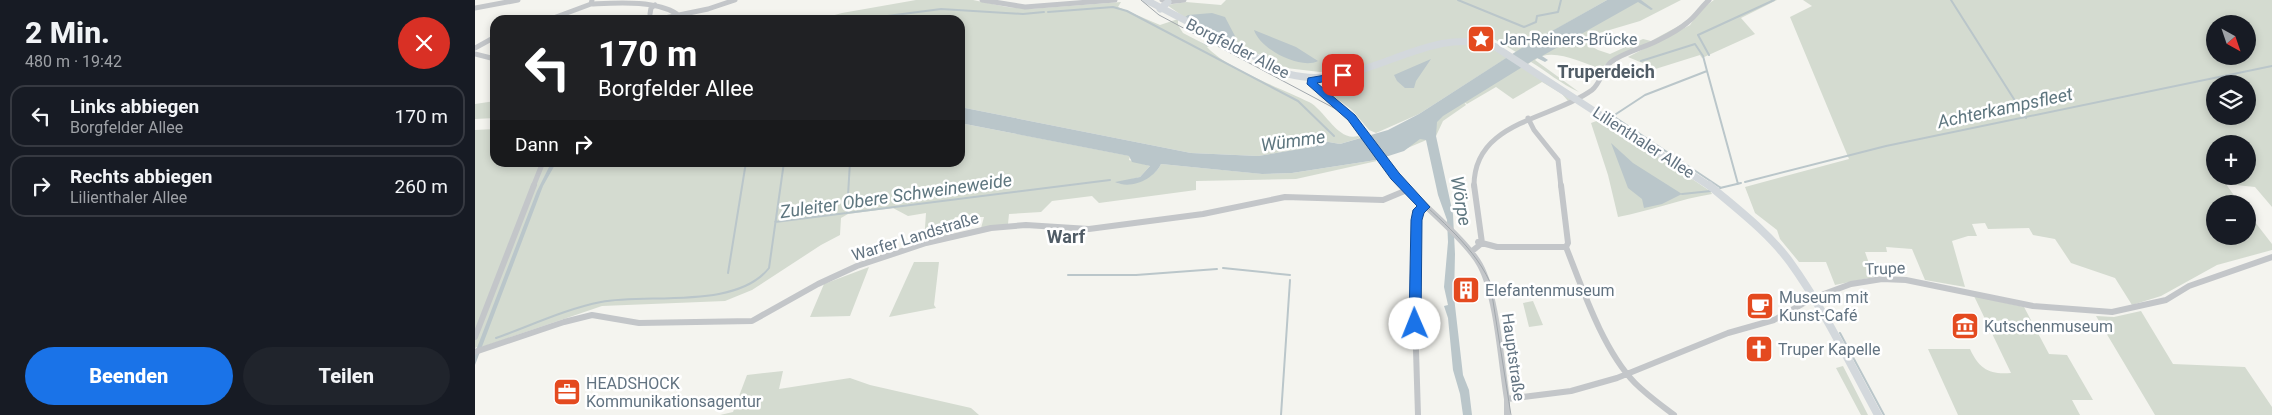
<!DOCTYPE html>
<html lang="de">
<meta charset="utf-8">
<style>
body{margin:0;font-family:Roboto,sans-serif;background:#20242c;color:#f1f3f6;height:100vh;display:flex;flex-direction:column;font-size:19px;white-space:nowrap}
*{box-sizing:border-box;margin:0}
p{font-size:16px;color:#9ea1a6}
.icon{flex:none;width:28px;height:28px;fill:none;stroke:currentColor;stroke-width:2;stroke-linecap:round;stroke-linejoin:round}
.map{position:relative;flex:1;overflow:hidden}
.drawer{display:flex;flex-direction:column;background:#171b24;width:475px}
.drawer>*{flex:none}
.banner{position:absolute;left:15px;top:15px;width:475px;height:152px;border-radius:15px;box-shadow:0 2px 8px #0003;background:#202124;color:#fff;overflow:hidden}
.needle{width:32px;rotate:140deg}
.fabs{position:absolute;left:1731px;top:15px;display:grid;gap:10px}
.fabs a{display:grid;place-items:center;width:50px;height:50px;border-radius:50%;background:#171b24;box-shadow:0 2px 8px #0003;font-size:25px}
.pin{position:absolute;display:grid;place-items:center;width:42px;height:42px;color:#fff;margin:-21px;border-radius:10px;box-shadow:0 2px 8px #0006}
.me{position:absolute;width:55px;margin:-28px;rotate:359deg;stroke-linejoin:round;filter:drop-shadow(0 0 4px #0008)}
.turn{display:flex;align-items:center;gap:18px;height:105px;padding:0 25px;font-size:22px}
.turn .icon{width:65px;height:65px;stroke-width:2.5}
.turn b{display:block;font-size:35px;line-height:42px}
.then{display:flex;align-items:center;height:48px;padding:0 25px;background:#0003;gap:10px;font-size:19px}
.round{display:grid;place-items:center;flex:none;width:52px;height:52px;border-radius:26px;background:#20242c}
.overview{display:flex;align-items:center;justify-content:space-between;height:85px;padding:0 25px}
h1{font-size:30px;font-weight:800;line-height:38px}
.cta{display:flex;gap:10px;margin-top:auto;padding:10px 25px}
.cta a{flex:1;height:58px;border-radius:30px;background:#1a73e8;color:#fff;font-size:20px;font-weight:800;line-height:58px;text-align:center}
.cta a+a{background:#20242c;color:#f1f3f6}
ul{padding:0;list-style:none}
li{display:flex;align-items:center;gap:15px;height:62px;margin:0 10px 8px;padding:0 15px;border:2px solid #363941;border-radius:15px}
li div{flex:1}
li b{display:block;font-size:19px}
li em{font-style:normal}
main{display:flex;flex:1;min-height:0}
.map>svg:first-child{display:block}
</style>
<main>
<section class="drawer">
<div class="overview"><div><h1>2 Min.</h1><p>480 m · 19:42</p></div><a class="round" style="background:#d93025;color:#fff"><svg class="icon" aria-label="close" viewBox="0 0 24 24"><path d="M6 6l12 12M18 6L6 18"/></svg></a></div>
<ul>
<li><svg class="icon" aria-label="left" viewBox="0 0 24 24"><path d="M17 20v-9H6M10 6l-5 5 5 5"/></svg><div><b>Links abbiegen</b><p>Borgfelder Allee</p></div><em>170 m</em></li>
<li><svg class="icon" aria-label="right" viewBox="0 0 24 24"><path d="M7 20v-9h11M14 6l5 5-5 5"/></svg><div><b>Rechts abbiegen</b><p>Lilienthaler Allee</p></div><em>260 m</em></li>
</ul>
<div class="cta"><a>Beenden</a><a>Teilen</a></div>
</section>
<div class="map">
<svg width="1797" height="415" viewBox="0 0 1797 415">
<rect width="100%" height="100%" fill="#f4f4ef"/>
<path fill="#d4dbd0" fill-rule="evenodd" d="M441,0H498L532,7L554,9L646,2L643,7L685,25L709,17L692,5L711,2L746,5L751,0H1132L1041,52L1019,39L1018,43L1001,39L974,40L976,44H1007L1033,57L944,114L901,133L894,130L877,110L850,90L852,88L850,84L870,76L866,70L845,72L811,68L757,41L732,47C752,69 806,88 834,102C850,110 863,142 883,136L885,138L865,144L848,141L837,147L783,156L716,153L485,107V20H341L367,13Z
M1144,0H1206L1165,21L1104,39L1123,50L1135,54L1168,39L1176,41L1211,22L1184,39L1133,62L1125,69C1106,62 1076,47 1060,60L1104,92C1086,84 1071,71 1056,62L1049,67L1097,99L1093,101L1087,94L1067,82L1038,99L1021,87L992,104L989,102L991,105L968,121L961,136L923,152L942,124Z
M1239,0H1302L1266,18L1280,34L1227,58L1225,55L1174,71L1177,67L1153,57L1215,25L1225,10Z
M1328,0H1797V207L1780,187L1751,184L1765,204H1740V236H1772L1773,213L1797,244V250L1742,265L1686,296L1657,305L1640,278L1596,263L1580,239L1558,235L1554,228L1513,229L1510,223L1497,224L1502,236H1493L1477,241L1490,287L1450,280L1437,249L1411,247L1412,252H1390L1399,277L1360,285L1351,262H1324L1305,239L1302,230L1280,213L1270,187L1374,159L1315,17L1337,6ZM1740,24H1772V56H1740ZM1740,84H1772V116H1740ZM1740,144H1772V176H1740Z
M20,101V118L0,119V104Z
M1127,119L1235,191L1237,194C1205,199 1175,211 1143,217L1133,175L1116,123Z
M485,123L655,156L654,160L675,166L665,177L642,183C656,187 680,178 686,164L788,174L817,173L901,160L902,161L821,179L721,181V190L624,203L617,196L577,201L566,212L534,214L533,224L506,228L509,217H480L473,235L449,242L451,213L433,216L418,208L373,214L366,218L365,235L346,245L277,290L250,301L127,306L7,347V345L0,348V130L20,129V162H485Z
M439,262H464L459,305L461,308L414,317Z
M394,267L375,316L335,317L349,284Z
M1499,296L1549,307L1574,354L1592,355L1618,400H1597L1605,415H1483L1453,349H1495C1504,369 1515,375 1536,373Z
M1058,301L1068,325L1054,327L1048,303Z
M1666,311L1698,364L1770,367L1797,407V415H1680L1621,316L1639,317Z
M1368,366L1393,415H1386L1361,368Z
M308,371L304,389L375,378L395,385L496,408L504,415H245L258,412L272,375Z"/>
<path fill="#bac6ca" d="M1132,0H1166L1178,9L1176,10L1163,2L1067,56L1073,60L1070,62L1062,58L968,116L962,122L961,136L978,214L980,254L979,297L988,375L994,390L997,415H988L985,394L978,370L973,318L969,306L973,305L969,287L973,242L972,220L963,195L951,140L945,139L929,151L901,160L817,173L787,174L686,164C679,179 656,190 640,182L665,177L675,166L657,162L654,156L485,123V107L716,153L783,156L837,147L848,141L865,144L913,130L944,114L1045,49Z
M737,13L750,17L760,36L757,39L732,46L711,33L705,21L713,15Z
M779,30L821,47L843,61C825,70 785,49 779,30Z
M956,59L941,81L939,88H930L922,81L919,75Z
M1136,143L1158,163L1207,194L1187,204L1169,208L1167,199L1153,188Z
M76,163H81L68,186L0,365V353L62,191Z"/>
<path fill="#f4f4ef" d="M703,19L757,42L735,47L708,33L703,25Z"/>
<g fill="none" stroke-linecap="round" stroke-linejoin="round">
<path stroke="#bac6ca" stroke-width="2" d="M983,0L1049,27L1061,22L1062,16L1083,12L1086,0
M1476,0L1551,118
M573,12L638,7L652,11L823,101L859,136
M397,18L466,9L548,14L569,12
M390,20H393
M1234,55L1223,35L1299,0
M1166,61L1220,44L1228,56L1232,71L1170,95L1138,116L1246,188
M1232,71L1263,184
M1270,182L1411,146L1797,66
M1245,188L1266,183
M1207,194L1236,191
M372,212L375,162
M300,222L635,180
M748,268L815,275
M253,273L271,162
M593,275H661L742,269
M1365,333L1409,415
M21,338C55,326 90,309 126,302C173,293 261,310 294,268L309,162
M806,415L815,280"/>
<path stroke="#c3c6c9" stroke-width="5" d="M117,0L116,4C141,3 181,0 202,14
M507,0L550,7L640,0
M687,0L693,2L709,0
M0,8L43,0
M175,14L176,8L180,5
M73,20L116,4
M180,20L233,9L260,0
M0,48L20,37
M0,54L20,59
M837,80C842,96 864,104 876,116C896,137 909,166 930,187
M1053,118L1059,130L1083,160L1086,187
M58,187L68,162
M999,187C998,121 1076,120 1117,90C1126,83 1127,69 1136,62C1149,52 1169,48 1184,40C1194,35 1205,29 1213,22C1221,16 1226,7 1234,0"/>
<path stroke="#c3c6c9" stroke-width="6" d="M929,185C949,206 992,241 1005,265C1022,296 1026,363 1032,399V415
M1086,185L1093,243L1091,247
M1003,242L1022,247H1091
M1091,247C1108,290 1128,350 1160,383C1172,395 1186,405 1199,415
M996,252L1007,243L999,185
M0,337L59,185
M0,352L89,322L117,315L164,323L277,321L343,284L382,266L451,243L516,228L551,225L614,229L728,214L810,197L908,200L932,190
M1032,399L1096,391L1142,378L1253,333L1299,320L1338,298L1376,284L1407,279L1431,280L1558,306L1637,312L1691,300L1714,286L1797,257
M943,415L939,285L942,213L950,207"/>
<path stroke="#d3d8dc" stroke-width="7" d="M671,0L813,74C889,94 948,23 1019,46L1236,187
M685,9L693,2"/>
<path stroke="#d3d8dc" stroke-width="8" d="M1234,185C1262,209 1293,232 1315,262C1349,309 1375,364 1403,415"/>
<path stroke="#a1a7ac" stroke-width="1" d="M666,0L684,15L872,115C895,135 908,161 928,183C958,216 995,240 1015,282L1036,415"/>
</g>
<path fill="#1a73e8" stroke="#114b97" d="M868,72L873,75L872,77L842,83L880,115L924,173L955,207L949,213L947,220L946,324L940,329L934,324L936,220L938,210L942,206L916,179L873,120L832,84L833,78Z"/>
<defs>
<g id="sight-square" transform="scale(1.4375)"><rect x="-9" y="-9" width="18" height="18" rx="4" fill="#e44a1f" stroke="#fff"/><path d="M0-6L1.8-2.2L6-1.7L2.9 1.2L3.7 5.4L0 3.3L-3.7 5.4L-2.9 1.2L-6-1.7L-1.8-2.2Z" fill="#fff"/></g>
<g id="building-square" transform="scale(1.4375)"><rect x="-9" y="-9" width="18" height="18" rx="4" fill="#e44a1f" stroke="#fff"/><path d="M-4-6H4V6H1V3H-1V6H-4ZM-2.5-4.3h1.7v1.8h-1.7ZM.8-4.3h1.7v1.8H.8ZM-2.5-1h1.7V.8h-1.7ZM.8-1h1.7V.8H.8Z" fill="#fff"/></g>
<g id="cafe-square" transform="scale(1.4375)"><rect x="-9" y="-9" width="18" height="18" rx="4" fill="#e44a1f" stroke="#fff"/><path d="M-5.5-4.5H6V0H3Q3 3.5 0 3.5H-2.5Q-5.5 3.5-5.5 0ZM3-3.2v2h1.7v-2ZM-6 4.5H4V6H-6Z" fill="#fff"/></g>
<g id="museum-square" transform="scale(1.4375)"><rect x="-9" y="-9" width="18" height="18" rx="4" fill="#e44a1f" stroke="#fff"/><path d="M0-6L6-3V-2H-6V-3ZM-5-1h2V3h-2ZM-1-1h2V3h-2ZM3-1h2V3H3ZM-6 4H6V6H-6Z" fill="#fff"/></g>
<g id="church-square" transform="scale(1.4375)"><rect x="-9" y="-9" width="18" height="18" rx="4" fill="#e44a1f" stroke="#fff"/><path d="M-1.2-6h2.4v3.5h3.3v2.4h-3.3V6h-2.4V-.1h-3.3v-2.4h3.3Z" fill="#fff"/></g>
<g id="office-square" transform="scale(1.4375)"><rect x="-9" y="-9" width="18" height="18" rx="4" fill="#e44a1f" stroke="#fff"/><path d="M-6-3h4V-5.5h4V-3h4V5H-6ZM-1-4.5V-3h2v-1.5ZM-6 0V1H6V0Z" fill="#fff"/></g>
</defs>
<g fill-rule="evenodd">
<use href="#sight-square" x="1006" y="39"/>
<use href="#building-square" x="991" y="290"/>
<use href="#cafe-square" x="1285" y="306"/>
<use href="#museum-square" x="1490" y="326"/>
<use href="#church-square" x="1284" y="349"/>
<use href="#office-square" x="92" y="392"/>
</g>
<g text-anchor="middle" stroke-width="5" stroke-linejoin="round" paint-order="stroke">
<g font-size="16" fill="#627381" stroke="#fff" text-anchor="start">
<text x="1025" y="45">Jan-Reiners-Brücke</text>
<text x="1010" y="296">Elefantenmuseum</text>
<text x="1304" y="303">Museum mit<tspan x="1304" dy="18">Kunst-Café</tspan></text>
<text x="1509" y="332">Kutschenmuseum</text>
<text x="1303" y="355">Truper Kapelle</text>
<text x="111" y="389">HEADSHOCK<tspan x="111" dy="18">Kommunikationsagentur</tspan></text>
</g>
<g font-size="16" fill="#627381" stroke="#fff">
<text transform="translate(763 48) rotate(27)" y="6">Borgfelder Allee</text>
<text transform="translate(1169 142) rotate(33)" y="6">Lilienthaler Allee</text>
<text transform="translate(440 236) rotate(-17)" y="6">Warfer Landstraße</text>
<text transform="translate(1410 268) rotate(-2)" y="6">Trupe</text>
<text transform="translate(1039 357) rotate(82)" y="6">Hauptstraße</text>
</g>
<g font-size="18" font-weight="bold" fill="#505c66" stroke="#fff">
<text x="1131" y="78">Truperdeich</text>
<text x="591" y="243">Warf</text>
</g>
<g font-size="18" font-style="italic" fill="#5e767f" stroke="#fff">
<text transform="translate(1530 108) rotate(-12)" y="6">Achterkampsfleet</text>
<text transform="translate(818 141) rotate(-8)" y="6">Wümme</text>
<text transform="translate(421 196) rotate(-8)" y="6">Zuleiter Obere Schweineweide</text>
<text transform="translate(986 201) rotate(80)" y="6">Wörpe</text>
</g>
</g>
</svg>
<div class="fabs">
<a><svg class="needle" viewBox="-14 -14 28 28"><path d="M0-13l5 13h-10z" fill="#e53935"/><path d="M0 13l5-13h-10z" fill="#9ea1a6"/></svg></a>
<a><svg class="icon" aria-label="layers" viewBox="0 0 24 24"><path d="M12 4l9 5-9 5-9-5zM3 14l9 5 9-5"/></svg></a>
<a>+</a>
<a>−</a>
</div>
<div class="pin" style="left:868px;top:75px;background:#d93025"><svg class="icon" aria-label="arrive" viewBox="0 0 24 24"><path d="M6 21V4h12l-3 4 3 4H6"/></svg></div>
<svg class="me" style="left:940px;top:324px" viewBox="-20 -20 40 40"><circle r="19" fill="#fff"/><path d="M0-13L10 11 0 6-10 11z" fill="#1a73e8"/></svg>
<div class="banner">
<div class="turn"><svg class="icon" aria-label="left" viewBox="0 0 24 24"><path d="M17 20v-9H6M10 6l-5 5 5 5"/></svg><div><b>170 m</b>Borgfelder Allee</div></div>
<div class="then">Dann<svg class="icon" aria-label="right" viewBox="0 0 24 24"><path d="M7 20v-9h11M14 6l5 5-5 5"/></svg></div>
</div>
</div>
</main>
